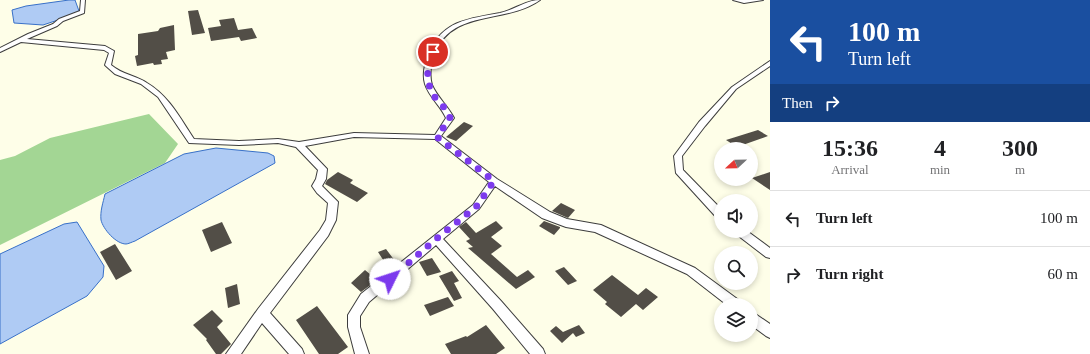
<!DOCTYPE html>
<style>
body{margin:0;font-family:Georgia,serif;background:#f6f6f6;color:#202124;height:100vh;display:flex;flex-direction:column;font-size:15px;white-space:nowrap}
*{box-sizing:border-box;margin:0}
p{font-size:13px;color:#757577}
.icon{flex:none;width:22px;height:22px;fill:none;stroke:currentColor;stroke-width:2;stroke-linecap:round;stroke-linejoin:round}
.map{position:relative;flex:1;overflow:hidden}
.drawer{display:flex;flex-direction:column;background:#fff;width:320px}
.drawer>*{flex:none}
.guide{background:#1a4fa0;color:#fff;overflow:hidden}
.needle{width:26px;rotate:248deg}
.tools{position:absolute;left:714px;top:142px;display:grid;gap:8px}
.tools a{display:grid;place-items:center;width:44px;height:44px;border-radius:50%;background:#fff;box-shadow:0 2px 6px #0003;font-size:20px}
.pin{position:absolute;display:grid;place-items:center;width:34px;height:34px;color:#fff;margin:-17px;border:2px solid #fff;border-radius:50%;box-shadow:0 1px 4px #0007}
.me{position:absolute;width:44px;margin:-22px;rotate:49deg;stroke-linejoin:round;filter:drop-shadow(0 0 3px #0008)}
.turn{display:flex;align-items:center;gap:14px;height:84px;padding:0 12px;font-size:18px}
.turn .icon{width:52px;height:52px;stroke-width:2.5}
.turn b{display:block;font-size:28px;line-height:34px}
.then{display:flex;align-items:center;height:38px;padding:0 12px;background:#0003;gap:8px;font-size:15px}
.eta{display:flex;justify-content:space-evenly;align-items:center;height:68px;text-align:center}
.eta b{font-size:24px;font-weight:600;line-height:28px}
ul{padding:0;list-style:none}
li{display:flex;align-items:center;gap:12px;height:56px;padding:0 12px;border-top:1px solid #e0e0e0}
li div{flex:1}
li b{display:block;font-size:15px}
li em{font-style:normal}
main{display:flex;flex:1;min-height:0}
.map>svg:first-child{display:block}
</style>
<main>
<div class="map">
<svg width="770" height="354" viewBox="0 0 770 354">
<rect width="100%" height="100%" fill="#fefee8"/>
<path fill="#a3d694" d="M149,114L178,144L165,163L0,245V160L15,156L50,138Z"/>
<path fill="#afcbf4" stroke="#3870c8" d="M69,0H75L79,11L76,14L43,25L14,23L12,10L26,6Z
M216,148L268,153L274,156L275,163L135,241C132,242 128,244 126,244C116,244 103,229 101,220C100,211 103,203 105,194L184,154Z
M77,222L104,266L103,277L87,296L0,344V254L64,224Z"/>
<path fill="#524e47" d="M198,10L205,33L192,35L188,11Z
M234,18L238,30L252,28L257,38L241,41L239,37L211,41L208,28L221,26L219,20Z
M174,25L175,50L166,52L168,59L161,60L162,64L154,65L153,63L137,66L135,56L138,55V34L158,31L160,28Z
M464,122L473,126L456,141L446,137Z
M758,130L768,136L737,147L726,140Z
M338,172L353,180L350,183L368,193L357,202L325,184L327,180Z
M770,172V190L752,178Z
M561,203L575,210L568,218L552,211Z
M496,221L503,228L491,237L502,246L491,254L517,277L528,270L535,277L516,289L468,248L473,247L466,241L470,239L459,227L466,222L476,233Z
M544,221L560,227V228L554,235L539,226Z
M222,222L232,243L211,252L202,230Z
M115,244L132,271L116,280L100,252Z
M386,249L395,261L387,266L378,252Z
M432,258L441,272L427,276L419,262Z
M564,267L577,281L568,285L555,271Z
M365,270L377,280L361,292L351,283Z
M452,271L459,281L454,283L462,298L454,301L439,276Z
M612,275L638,295L646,288L658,297L643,310L636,304L621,317L605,304L607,302L593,290Z
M237,284L240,304L228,308L225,288Z
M448,297L454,306L430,316L424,305Z
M317,306L348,347L338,354H319L296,320Z
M212,310L223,321L217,327L231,344L221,354H216L206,340L207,339L193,325Z
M486,325L505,348L496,354H451L445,344L466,336L467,337Z
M579,325L585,333L576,337L573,333L562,343L550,331L556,326L563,332Z"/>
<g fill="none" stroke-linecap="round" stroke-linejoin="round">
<g stroke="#3d3d3d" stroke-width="2">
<path id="street" d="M81,0H85L84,13L63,21L57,26L27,39L105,46L114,51L111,65C123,75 135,75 147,83C169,96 180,118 194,139L239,141L278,139L299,142L354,133L435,135L446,118C441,106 429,97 425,84C422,74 425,64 428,55C442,20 468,19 500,13C514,10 526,0 540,0C505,25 451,8 434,55C431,64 429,75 432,85C437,97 448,106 454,118L441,136L497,179L550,212L567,219L601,225L695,268L740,301L742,305H727L687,274L595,232L566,227L542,218L495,186L479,209L443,239L501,301L543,349L545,354H530L493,309L436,245L369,302L360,316V327L369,354H355L348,327V315L361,294L473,205L489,182L435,139L354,137L305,146L327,169L326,179L322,186L338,202L336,220L328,236L270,313L302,349L304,354H289L262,323L241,354H226L258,309L320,230L326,220L328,203L317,193L312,186L316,179L318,170L296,147L278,143L239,145L189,143L158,97L141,84L115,74L106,66L105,65L109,53L104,50L21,42L0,52V48L28,34L53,24L59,19L80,11Z
M733,0H763L744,3Z
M770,61V66L736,89L705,126L682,156L683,170L721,209V219L717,218L676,173L674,156L699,122L732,87Z
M735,231H747L770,248V258L766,257L736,234Z
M751,311L770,324V338L766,336L751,325Z"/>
</g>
<use href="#street" fill="#fff" fill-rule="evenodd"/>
</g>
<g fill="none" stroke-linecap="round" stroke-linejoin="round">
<path stroke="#7c3aed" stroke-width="7" stroke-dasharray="0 12.6" d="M390,279L436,239L476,207L494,181L437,137L450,118C447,110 443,106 437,100C426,87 425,68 433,52"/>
</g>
</svg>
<div class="tools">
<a><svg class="needle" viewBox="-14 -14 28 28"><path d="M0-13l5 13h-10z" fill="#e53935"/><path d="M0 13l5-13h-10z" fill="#757577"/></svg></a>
<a><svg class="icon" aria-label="sound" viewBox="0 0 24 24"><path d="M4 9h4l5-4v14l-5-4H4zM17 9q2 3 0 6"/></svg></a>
<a><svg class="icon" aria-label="search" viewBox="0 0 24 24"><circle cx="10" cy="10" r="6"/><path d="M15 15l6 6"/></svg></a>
<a><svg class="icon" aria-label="layers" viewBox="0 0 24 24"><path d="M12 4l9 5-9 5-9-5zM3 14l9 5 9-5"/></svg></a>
</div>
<div class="pin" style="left:433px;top:52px;background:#d93025"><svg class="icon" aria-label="arrive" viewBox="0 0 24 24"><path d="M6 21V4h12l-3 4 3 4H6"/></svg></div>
<svg class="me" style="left:390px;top:279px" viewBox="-20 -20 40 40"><circle r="19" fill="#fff"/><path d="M0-13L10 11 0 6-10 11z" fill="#7c3aed"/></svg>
</div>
<section class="drawer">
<div class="guide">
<div class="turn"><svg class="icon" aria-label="left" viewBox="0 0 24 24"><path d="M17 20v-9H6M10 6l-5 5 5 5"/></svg><div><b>100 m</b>Turn left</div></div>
<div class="then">Then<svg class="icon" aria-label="right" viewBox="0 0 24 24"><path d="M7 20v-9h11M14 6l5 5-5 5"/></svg></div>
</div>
<div class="eta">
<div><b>15:36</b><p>Arrival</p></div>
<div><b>4</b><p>min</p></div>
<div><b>300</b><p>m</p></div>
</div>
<ul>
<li><svg class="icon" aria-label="left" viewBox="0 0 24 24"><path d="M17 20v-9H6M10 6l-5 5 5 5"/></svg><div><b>Turn left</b></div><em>100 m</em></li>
<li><svg class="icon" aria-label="right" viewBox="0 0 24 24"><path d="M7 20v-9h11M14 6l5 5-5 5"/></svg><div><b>Turn right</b></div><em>60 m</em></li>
</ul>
</section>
</main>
